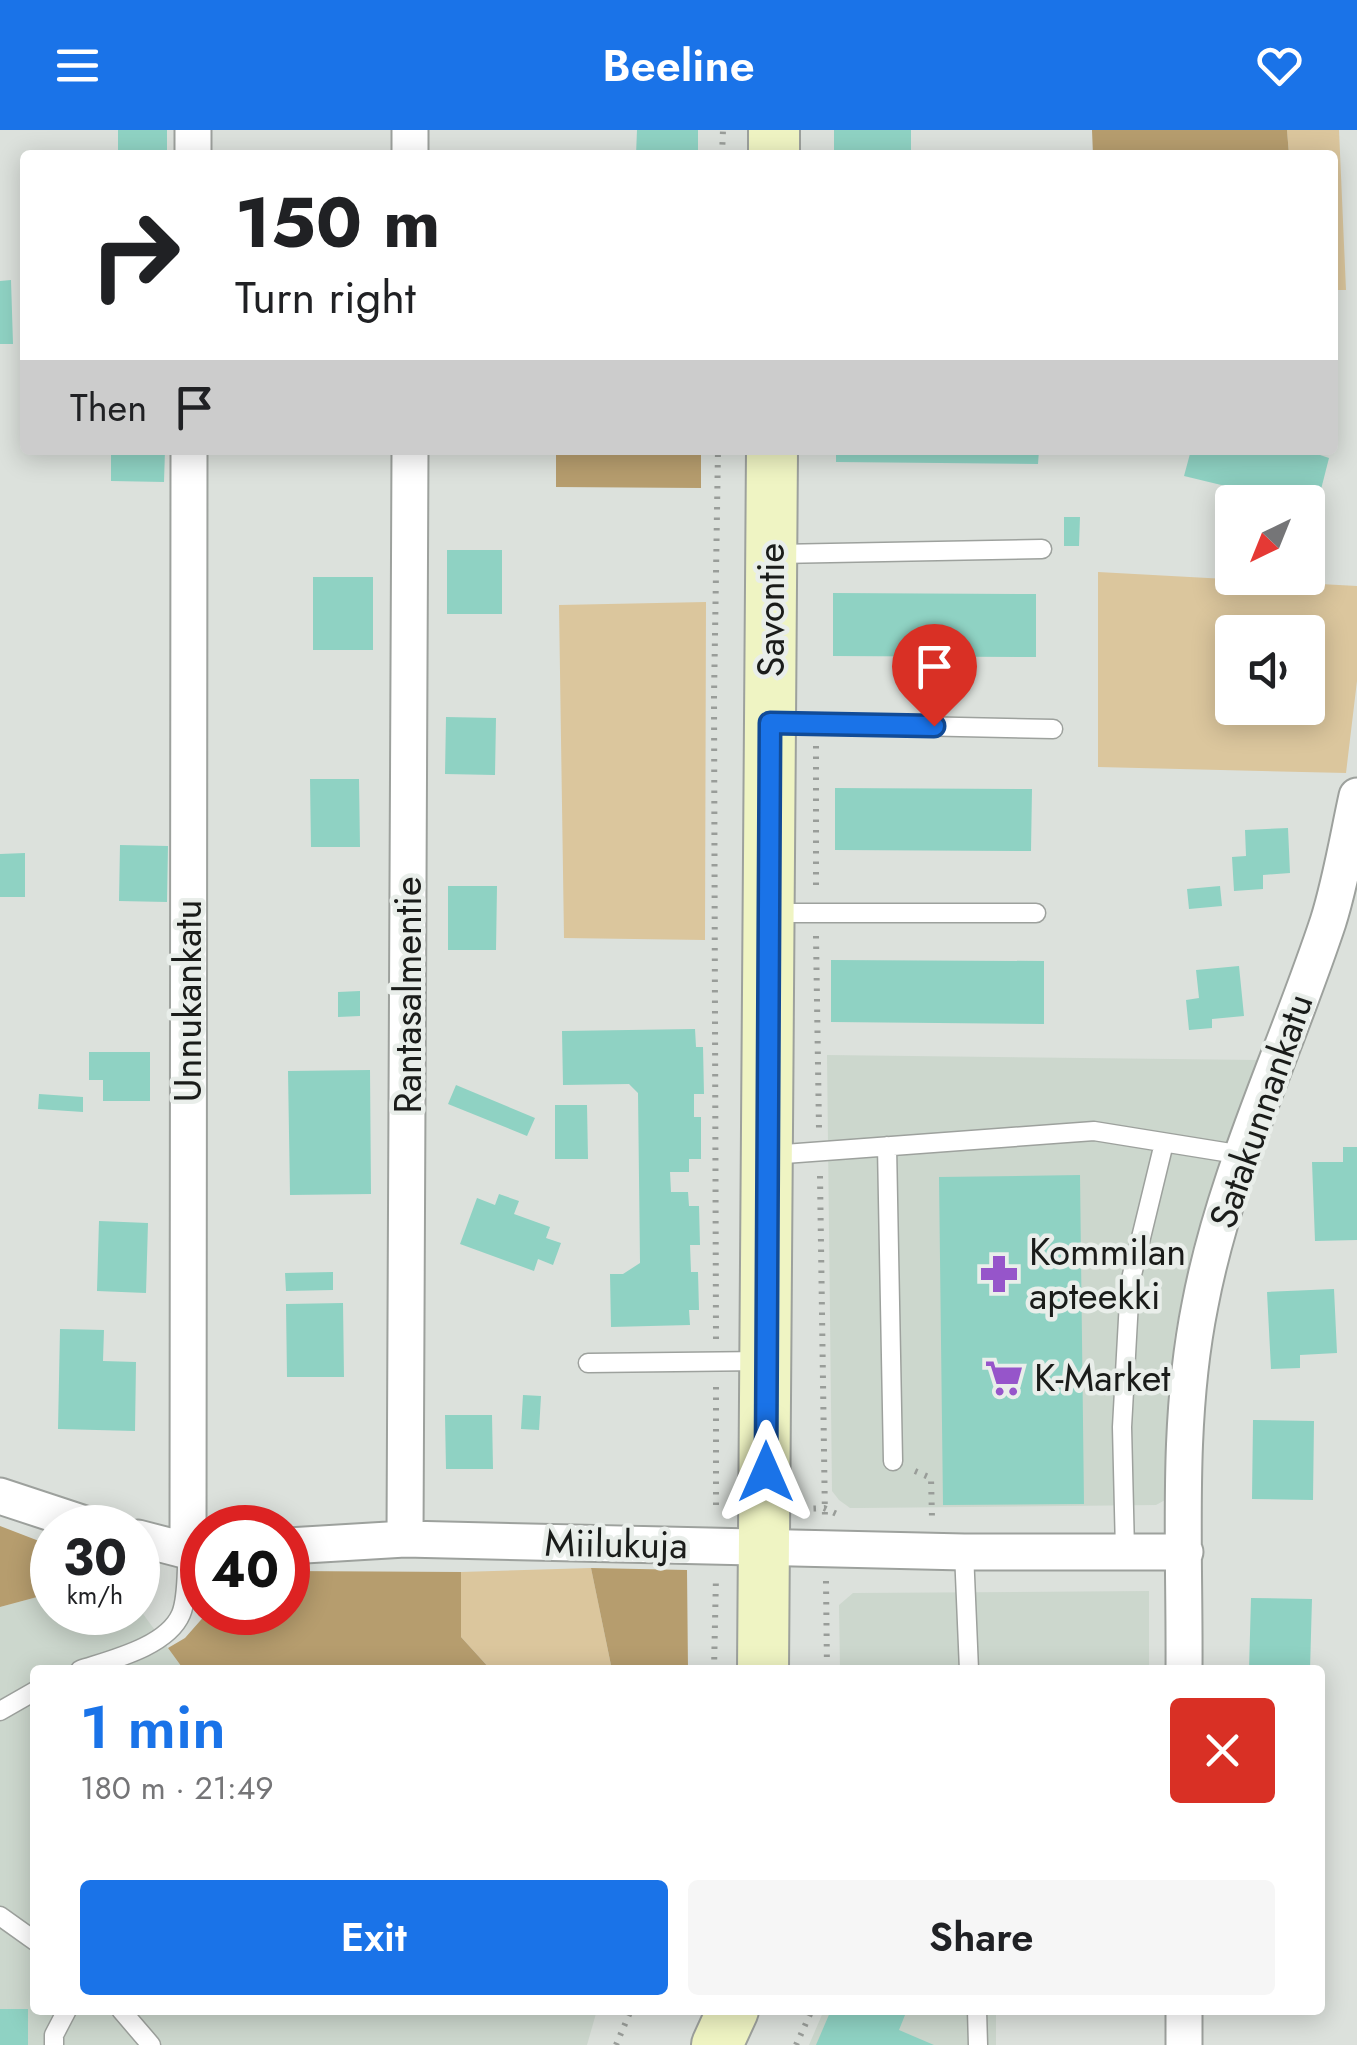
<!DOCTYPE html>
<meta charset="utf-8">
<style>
body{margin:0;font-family:Jost,sans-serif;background:#f6f6f6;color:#202124;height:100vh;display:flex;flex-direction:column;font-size:38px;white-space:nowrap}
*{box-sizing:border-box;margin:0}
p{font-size:32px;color:#757577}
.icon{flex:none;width:55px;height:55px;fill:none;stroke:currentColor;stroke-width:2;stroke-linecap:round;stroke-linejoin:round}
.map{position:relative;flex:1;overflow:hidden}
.details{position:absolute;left:30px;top:1535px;width:1295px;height:350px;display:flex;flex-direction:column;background:#fff;border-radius:10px;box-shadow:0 5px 25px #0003}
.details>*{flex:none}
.guide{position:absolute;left:20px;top:20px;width:1318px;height:305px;border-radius:10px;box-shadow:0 5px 25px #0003;background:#fff;color:#202124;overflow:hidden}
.needle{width:65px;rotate:223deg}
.tools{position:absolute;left:1215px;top:355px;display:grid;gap:20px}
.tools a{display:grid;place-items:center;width:110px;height:110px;border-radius:10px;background:#fff;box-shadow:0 5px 25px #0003;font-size:50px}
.speed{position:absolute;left:30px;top:1375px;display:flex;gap:20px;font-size:50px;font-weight:700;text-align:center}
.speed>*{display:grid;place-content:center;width:130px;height:130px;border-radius:50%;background:#fff;box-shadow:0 5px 25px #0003;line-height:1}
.speed small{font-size:25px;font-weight:400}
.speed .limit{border:15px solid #d22;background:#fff;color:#111}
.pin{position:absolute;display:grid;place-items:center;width:85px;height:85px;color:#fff;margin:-102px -42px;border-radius:50% 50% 50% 0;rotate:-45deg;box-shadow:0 0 10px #0007}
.pin .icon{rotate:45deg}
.me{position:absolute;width:110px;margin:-55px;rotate:0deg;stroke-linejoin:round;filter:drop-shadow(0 0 8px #0008)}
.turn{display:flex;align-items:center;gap:35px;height:210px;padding:0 50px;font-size:45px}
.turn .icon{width:130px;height:130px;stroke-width:2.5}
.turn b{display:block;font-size:70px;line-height:85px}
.then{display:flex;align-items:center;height:95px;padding:0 50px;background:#0003;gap:20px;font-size:38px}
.round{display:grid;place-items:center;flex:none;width:105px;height:105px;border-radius:10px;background:#f6f6f6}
.summary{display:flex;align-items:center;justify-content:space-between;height:170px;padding:0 50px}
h1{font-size:60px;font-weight:600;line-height:75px;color:#1a73e8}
.primary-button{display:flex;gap:20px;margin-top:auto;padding:20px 50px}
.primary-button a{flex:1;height:115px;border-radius:10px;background:#1a73e8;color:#fff;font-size:40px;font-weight:600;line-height:115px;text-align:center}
.primary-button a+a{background:#f6f6f6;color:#202124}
header{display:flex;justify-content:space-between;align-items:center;height:130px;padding:0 50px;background:#1a73e8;color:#fff;font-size:45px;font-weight:600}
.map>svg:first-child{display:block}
</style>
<header><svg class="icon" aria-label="menu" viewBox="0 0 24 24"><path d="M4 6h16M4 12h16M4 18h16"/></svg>Beeline<svg class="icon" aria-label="heart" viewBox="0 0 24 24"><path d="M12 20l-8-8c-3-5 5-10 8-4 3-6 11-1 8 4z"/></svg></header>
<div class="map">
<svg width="1357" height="1915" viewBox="0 0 1357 1915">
<rect width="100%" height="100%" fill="#dce1dc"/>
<path fill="#ccd7cd" d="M827,925L1259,930L1192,1120L1174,1208L1167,1369L1156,1375L861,1378H850L839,1370L832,1361Z
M1149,1461V1540H840L839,1475L853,1463Z
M52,1463V1482H138V1477L184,1540H35V1880H597L587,1915H0V1477Z
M824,1880H996V1915H809Z"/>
<path fill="#dbc69d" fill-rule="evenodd" d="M1287,0H1339L1346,160H1333L1332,25H1289Z
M1098,442L1357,456V551L1346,643L1098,637ZM1232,502H1308V578H1232Z
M706,472L705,810L564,808L559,475Z
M591,1438L612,1540H491L461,1507V1442Z"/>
<path fill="#b69d6e" d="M1092,0H1287L1289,25H1093Z
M556,320H701V358L556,357Z
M0,1396L52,1416V1463L0,1477Z
M591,1438L687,1440L688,1540H612Z
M288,1441L461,1442V1507L491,1540H184L168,1518L185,1508L207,1483L288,1482Z"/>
<path fill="#8fd2c3" d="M118,0H167V25H118Z
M637,0H698V25H636Z
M834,0H911V25H834Z
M11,150L13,214H0V151Z
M111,320H165L164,352L111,351Z
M315,320H370V324H315Z
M836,320H1039L1038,334L836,332Z
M1191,320H1305L1329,328L1316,379L1308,376V372H1292L1184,346Z
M1064,387H1080L1079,416H1064Z
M447,420H502V484H447Z
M313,447H373V520H313Z
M833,463L1036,464V527L833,526Z
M446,587L496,588L495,645L445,644Z
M310,649H359L360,717H311Z
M835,658L1032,659L1031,721L835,720Z
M1288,698L1290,743L1263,745V759L1234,761L1232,727L1246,726L1245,700Z
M120,715L168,716L167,772L119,771Z
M25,723V767H0V724Z
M448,756H497L496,820H448Z
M1220,756L1222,776L1189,779L1187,759Z
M831,830L1044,831V894L831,892Z
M1239,836L1244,886L1212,889V898L1189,900L1186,870L1199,868L1196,840Z
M360,861V886L338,887V862Z
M695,899L696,917H703L704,964H694V987H701V1029H689V1042H670L671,1062H688L689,1076H699L700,1115H690L691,1142H698L699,1180H689L690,1195L611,1197L610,1144H623L640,1133L638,963L629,954L563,955L562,901Z
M89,922H150V971H103V950H89Z
M370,940L371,1064L290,1065L288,941Z
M456,955L535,988L527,1006L448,974Z
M39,964L83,967V982L38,979Z
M555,975H587L588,1029H555Z
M1343,1017H1357V1110L1315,1111L1312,1032H1343Z
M1080,1045L1084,1374L943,1375L939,1047Z
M499,1064L519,1071L514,1084L550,1097L546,1108L561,1113L553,1135L538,1129L534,1141L460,1114L477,1068L495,1075Z
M99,1091L148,1093L146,1163L97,1161Z
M333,1142V1160L286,1161L285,1143Z
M1334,1159L1337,1223L1300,1225V1238L1271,1239L1267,1162Z
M343,1173L344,1247H287L286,1174Z
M60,1199L104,1200L103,1231L136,1232L135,1301L58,1299Z
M523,1265L541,1266L539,1300L521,1299Z
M445,1285H492L493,1339H446Z
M1253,1290L1314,1291L1313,1370L1252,1369Z
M1251,1468L1312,1469L1310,1540H1249Z
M0,1879H28V1915H0Z
M831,1880H907L899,1900L934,1915H816Z"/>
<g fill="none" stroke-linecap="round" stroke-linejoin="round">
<g stroke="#9da19d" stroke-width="21">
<path id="lane" d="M777,424L1042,419
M774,593L1053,599
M771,783H1036
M887,1016L893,1331
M771,1025L1094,1001L1243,1025
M588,1233L763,1231
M1125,1421L1122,1297L1130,1153L1164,1013
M964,1422L969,1540
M80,1540C110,1530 167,1517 181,1484C188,1467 186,1440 188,1421
M0,1581L35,1561
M0,1786L35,1811
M121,1880L151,1915
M977,1880L978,1915
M54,1915V1905L67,1880"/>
</g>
<g stroke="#9da19d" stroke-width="39">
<path id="street" d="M410,0V25
M193,25V0
M0,1366L97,1398
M138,1408L188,1421L202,1420
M405,1409L410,320
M288,1416L405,1409L964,1422H1185
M188,1421L189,320
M1184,1540C1185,1419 1176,1294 1200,1175C1225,1043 1286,919 1328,792C1341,751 1348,707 1357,666
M1184,1915V1880"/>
</g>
<g stroke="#9da19d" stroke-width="54">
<path id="secondary" d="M774,25V0
M763,1540L772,320
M717,1915L733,1880"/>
</g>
<path stroke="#999d99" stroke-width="6" stroke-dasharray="2.5 8" stroke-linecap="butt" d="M722,25L723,0
M816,616V759
M816,806L819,999
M820,1046L825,1389
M716,1209L714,567L718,320
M716,1257V1380
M915,1341L931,1348L932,1388
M803,1379L824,1378L839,1385
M826,1451L827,1540
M714,1540L716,1446
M616,1915L631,1880
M796,1915L812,1880"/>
<use href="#lane" stroke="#fff" stroke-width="18"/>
<use href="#street" stroke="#fff" stroke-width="35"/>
<use href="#secondary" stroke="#eff4c3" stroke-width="50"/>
</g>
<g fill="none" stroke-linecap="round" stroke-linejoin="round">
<g stroke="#114b97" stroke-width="25">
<path id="route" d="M766,1342L770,593L934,596"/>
</g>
<use href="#route" stroke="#1a73e8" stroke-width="18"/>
</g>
<defs>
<g id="pharmacy-bare" transform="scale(3)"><path d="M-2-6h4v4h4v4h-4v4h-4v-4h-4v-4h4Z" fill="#9655ca" stroke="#e9eeea" stroke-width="2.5" paint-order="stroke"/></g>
<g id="supermarket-bare" transform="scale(3)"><path d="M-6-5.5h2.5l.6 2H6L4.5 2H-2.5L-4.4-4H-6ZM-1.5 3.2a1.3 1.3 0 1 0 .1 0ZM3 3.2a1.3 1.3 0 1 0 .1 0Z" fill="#9655ca" stroke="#e9eeea" stroke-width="2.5" paint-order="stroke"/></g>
</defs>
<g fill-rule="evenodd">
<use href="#pharmacy-bare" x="999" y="1144"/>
<use href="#supermarket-bare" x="1004" y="1248"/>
</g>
<g text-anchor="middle" stroke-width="9" stroke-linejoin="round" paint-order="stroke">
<g font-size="38" fill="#1a1c1a" stroke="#e9eeea">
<text transform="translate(771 480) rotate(-90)" y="13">Savontie</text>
<text transform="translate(408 865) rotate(-90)" y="13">Rantasalmentie</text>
<text transform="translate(188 871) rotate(-90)" y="13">Unnukankatu</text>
<text transform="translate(1261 981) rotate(-71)" y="13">Satakunnankatu</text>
<text transform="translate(616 1414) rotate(1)" y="13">Miilukuja</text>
</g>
<g font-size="38" fill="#1a1c1a" stroke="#e9eeea" text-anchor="start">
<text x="1029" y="1135">Kommilan<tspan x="1029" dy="44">apteekki</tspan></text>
<text x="1034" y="1261">K-Market</text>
</g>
</g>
</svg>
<div class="tools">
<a><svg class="needle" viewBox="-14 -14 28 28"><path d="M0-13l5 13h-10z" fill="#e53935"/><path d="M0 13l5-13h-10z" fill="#757577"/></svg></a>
<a><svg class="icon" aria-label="sound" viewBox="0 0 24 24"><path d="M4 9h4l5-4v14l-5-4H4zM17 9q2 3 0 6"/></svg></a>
</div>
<div class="speed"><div>30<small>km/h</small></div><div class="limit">40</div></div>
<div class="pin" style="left:934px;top:596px;background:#d93025"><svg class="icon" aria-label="arrive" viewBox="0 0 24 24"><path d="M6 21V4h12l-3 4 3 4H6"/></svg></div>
<svg class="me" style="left:766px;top:1342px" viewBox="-20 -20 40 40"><path d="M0-17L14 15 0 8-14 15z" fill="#1a73e8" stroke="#fff" stroke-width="4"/></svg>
<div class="guide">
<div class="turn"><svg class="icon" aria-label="right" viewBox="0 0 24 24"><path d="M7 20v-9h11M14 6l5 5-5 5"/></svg><div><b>150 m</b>Turn right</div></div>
<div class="then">Then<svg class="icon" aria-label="arrive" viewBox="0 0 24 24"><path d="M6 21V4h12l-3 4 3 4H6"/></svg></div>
</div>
<section class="details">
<div class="summary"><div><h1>1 min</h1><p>180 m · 21:49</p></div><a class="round" style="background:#d93025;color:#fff"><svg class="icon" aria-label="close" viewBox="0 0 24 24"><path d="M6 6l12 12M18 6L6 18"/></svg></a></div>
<div class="primary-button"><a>Exit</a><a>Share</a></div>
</section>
</div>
